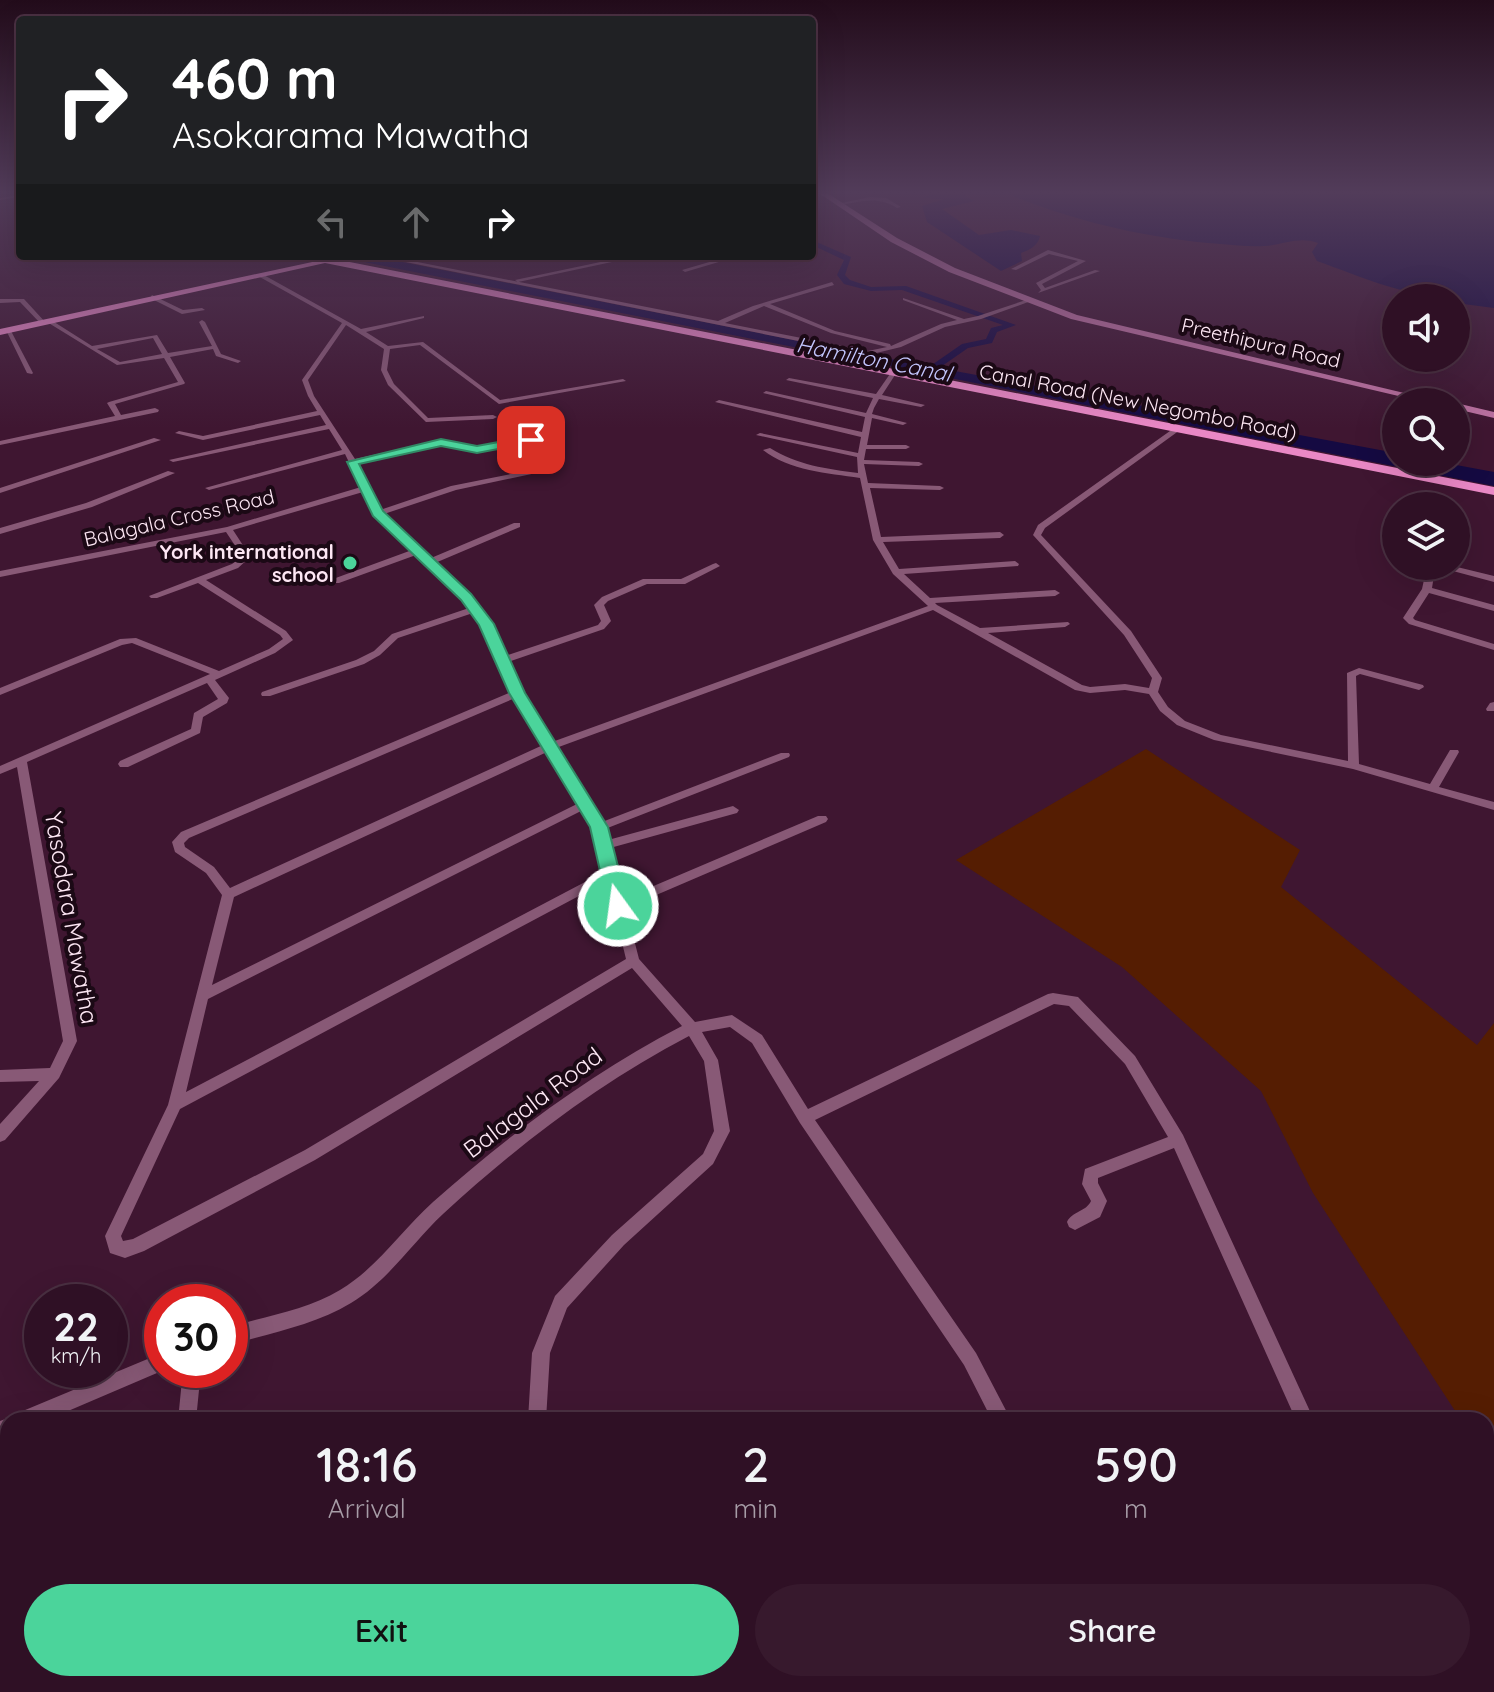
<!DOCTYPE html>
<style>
body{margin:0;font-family:Quicksand,sans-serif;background:#37192d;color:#f1f3f6;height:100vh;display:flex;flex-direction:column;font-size:30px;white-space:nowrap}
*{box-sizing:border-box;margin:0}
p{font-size:26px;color:#a79da7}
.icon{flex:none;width:44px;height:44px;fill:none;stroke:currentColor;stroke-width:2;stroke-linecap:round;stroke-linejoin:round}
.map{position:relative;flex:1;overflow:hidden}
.drawer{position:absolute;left:0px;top:1412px;width:1494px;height:280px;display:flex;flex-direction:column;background:#2f1025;border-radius:24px 24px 0 0;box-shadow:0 8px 32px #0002,0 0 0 2px #4a3042}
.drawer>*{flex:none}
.top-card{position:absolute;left:16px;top:16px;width:800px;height:244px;border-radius:8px;box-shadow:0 8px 32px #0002,0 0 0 2px #4a3042;background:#202124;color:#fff;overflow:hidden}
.tools{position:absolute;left:1382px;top:284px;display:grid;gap:16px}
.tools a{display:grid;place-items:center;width:88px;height:88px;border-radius:50%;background:#2f1025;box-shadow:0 8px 32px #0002,0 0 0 2px #4a3042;font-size:40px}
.speed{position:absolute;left:24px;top:1284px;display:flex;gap:16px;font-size:40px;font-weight:700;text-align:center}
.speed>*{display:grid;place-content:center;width:104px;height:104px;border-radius:50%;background:#2f1025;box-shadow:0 8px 32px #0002,0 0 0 2px #4a3042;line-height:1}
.speed small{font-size:20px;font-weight:400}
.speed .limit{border:12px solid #d22;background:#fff;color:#111}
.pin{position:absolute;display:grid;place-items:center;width:68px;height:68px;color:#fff;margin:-34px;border-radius:16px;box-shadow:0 4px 12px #0006}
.me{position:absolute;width:88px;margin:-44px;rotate:346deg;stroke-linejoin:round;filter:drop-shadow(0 0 6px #0008)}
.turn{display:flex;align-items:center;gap:28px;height:168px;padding:0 24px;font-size:36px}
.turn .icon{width:104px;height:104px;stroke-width:2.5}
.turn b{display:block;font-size:56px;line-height:68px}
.lanes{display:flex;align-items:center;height:76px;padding:0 24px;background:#0003;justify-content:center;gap:40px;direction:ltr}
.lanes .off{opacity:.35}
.eta{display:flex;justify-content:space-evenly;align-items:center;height:136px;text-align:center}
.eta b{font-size:48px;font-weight:600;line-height:56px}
.cta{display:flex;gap:16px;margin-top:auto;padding:16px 24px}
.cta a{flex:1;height:92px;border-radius:48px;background:#4bd49b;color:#111;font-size:32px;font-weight:600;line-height:92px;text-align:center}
.cta a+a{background:#37192d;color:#f1f3f6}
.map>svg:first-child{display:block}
</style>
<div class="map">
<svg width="1494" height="1692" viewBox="0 0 1494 1692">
<rect width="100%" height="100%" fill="#3f1631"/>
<path fill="#551d02" d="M1146,749L1300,850L1281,887L1477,1045L1494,1023V1470L1486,1458V1420H1461L1313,1193L1261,1091L1122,967L956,860Z"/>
<path fill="#150a42" d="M939,191L964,195L974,201L942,209L979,235L1011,230L1040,236C1038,246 1029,250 1021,253L1022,261L1001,271L927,222L922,206L944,199L923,198Z
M1013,191H1494V308L1456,303V298C1408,298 1362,277 1317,261L1312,252L1318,243C1299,236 1283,245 1264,246C1250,247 1235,245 1221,244C1152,239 1077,222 1013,196Z
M334,256H372L869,355L1396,453V462H1440L1494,472V486Z"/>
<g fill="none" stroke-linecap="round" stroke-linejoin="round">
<path fill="#150a42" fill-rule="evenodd" d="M812,240L851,257L845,275L850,280L871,287L906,286L1016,325L997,332L992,343L968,348L932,373H926V369L962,344L986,339L991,328L1003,325L902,290L871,291L844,284L837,275L844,260L812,245Z"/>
<path fill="#885976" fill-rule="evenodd" d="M831,191H839L823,196L821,195Z
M20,195V197L0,200V198Z
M870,197L886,198L901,207L897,208C878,195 860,202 839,205L837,204Z
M1048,250L1086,261L1042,284L1045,288L1095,270L1100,271L1038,293L1041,290L1036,283L1078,261L1049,254L1016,270L1011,269Z
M376,256H387L718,321L753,306L832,282L834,285L770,304L835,331L890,344L891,346L941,324L957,320L903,300V298L964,319L978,316L1026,300L1031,301L981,319L945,327L901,347L868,355ZM764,306L831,333L887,347L868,351L725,323Z
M629,256H640L518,282L515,280Z
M730,256H739L685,272L682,270Z
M258,274H262L361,329L424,316V318L366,332L388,346L423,342L500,400L623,379L626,381L499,404L420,345L390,349L387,370L394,384L428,418L493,415L497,417L493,419L426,422L388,385L381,370L384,349L346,325L308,380L314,396L355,459L441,440L477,448L562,433L563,435L559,437L477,452L441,444L357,463L380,510L451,486L541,468V472L456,490L384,514L431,558L514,523H520V527L435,563C456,582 478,601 492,626C497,636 501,646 505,656L598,625L601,621L594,605L602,597L643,579H681L713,564L716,563L720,566L685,584H647L608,601L604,605L611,621L604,629L508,662L522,693L552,742L928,606L893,574L873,540L860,478C827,473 790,471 763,450L770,448C797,465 827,469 858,473L857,457L756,435L760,433L858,453L861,437L715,402L719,400L862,432L865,417L763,393L766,391L866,413L873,398L786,380L789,378L876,394L892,371L894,370L897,372L882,395L925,405L921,407L879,399L874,408L872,414L907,423L903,425L872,418L867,445H906L910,447L906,449H866L864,460L919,462L923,464L919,466L864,464L868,483L940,486L944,488L940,490L870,488L881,537L1000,532L1004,535L1000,538L883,542L899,569L1015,561L1019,564L1018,566L904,574L930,598L1055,590L1060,593L1055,596L935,603L937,605L980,628L1068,622L1070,624L1065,627L988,633L1082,685L1090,687L1125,684L1149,688L1152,678L1124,635L1033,535L1038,525L1177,426L1181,428L1180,430L1045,528L1041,535L1131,631L1162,678L1158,692L1168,707L1185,721L1221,735L1348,761L1347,673L1359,668L1423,685L1424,687L1419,690L1360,674L1356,676L1359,764L1430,784L1450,750H1458L1459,752L1439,787L1494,802V810L1353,769L1214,740L1177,725L1160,711L1149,694L1125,690L1090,693L1075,690L933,610L556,748L602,822L781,753H789L790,755L789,757L605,829L608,840L733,806L739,810L737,813L610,848L623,899L818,816H826L828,819L826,822L626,908L639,959L695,1022L732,1015L762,1035L808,1109L1048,994L1053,993L1078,997L1135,1056L1183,1135L1314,1420H1296L1174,1148L1098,1178V1183L1107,1201L1100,1217L1075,1230L1069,1227L1067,1222C1072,1211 1086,1212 1091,1201L1082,1184L1085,1169L1168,1137L1125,1064L1069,1006L1054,1004L815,1120L976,1353L1011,1420H992L964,1365L800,1123L752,1043L730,1027L702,1032L718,1060L730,1131L713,1164L624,1245L567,1308L550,1353L546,1420H528L532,1353L555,1296L612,1235L703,1154L714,1131L704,1061L689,1036C599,1083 518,1145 443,1214C412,1243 388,1281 351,1303C315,1325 270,1333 230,1345V1327C266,1316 307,1310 340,1290C377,1268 401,1231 433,1202C510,1134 591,1073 682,1026L632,968L315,1160L144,1251L125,1258L110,1253L105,1236L168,1105L222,895L206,873L175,852L172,842L181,832L511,692L481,624L473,613L398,638L380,655L364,664L270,696H262L261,694L262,692L356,660L374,651L392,634L469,608L463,599L416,555L339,583H333V579L412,550L375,515L363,492L233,530L248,553V559L238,568L206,580L286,631L293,640L275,653L215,680L229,698L227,703L203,717L200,733L128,767H120L118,764L120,761L191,729L194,713L218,699L207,683L27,762L77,1041L59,1078L5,1140L0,1142V1124L39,1081L0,1082V1070L50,1068L63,1041L17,767L0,774V766L210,674L132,643L122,645L0,695V688L120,639L136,638L219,671L269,649L283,639L280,635L198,583L157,598H151L149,596L232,564L240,558V553L226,532L0,577V571L227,527L361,487L345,454L209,490L205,488L342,450L329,429L173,462L169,460L326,425L320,415L203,440L175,433L179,431L203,436L317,411L308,396L302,380L342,323L258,276ZM515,698L543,745L230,888L214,867L185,847L184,843L189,838ZM547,752L579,803L212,985L234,897ZM583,810L593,827L604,872L186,1092L208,999ZM607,881L626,959L305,1150L133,1239L123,1241L121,1236L180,1109Z
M152,295L183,310L202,308L205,310L182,314L150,298Z
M0,299H24L46,323L41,324L20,302L0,303Z
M47,320H51L92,346L157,335L168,353L212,346L199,322L202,320L205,322L221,354L241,361L238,363L216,356L213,349L170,357L185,383L184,384L115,404L121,415L155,408L159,410L158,412L0,445V441L115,416L107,403L109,402L178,382L164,358L117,365L47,322ZM153,338L162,354L120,362L97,349Z
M6,330L11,331L33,373L32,374L27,373Z
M154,438L161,440L0,493V488Z
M168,471L175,473L92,507L0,534V528L86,503Z
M1427,566H1453L1494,576V582L1438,567L1435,569L1432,588L1494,605V611L1429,593L1413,618L1415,620L1494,644V650L1409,624L1403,618L1422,589Z
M1494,702V711H1487L1486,709L1490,703Z
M162,1353V1370H164L47,1420H16L18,1413Z
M183,1370H201L196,1420H178Z
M8,1418L13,1420H8V1437L0,1440V1421Z
M155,1684H177V1692H155Z
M1045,1684H1067L1068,1692H1046Z
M1415,1684H1437L1440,1692H1418Z"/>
<path fill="#bf73a3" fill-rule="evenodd" d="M816,191H824L897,238L955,268L1077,315L1442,402H1424L1071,319L949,272L891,242Z
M1456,403L1494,412V418L1456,409Z"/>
<path fill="#e988c5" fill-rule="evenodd" d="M300,256H319L1494,487V495L325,263L0,335V329L317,261Z"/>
</g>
<linearGradient id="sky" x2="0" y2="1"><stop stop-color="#230c1b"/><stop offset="0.45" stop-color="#523c5a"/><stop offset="1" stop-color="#523c5a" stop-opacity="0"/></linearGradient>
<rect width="1494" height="428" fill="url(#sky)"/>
<path fill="#4bd49b" stroke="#318a65" stroke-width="2" d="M531,436L535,437V442L477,453L441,446L359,464L383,511L471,594L494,624L525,693L608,827L628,906L618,913L608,906L590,827L509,693L479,625L461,600L373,516L347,462L441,439L477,446Z"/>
<circle fill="#4bd49b" stroke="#1b0915" stroke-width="3" cx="350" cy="563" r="8"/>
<g text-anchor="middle" stroke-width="8" stroke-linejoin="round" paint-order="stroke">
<g font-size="20" fill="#fde7f4" stroke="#1b0915">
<text transform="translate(1261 343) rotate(13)" y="7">Preethipura Road</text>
<text transform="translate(1138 402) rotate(11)" y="7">Canal Road (New Negombo Road)</text>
<text transform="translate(179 518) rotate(-13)" y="7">Balagala Cross Road</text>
</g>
<g font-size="20" font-weight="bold" fill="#fde7f4" stroke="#1b0915" text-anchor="end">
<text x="334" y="559">York international<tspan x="334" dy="23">school</tspan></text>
</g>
<g font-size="22" font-style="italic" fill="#c3c6fe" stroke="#1b0915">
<text transform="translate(874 359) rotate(11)" y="8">Hamilton Canal</text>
</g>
<g font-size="24" fill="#fde7f4" stroke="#1b0915">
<text transform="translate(71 918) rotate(80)" y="8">Yasodara Mawatha</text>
<text transform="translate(533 1103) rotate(-37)" y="8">Balagala Road</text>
</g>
</g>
</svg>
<div class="tools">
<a><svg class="icon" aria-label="sound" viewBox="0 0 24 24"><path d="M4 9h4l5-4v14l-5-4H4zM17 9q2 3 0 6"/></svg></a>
<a><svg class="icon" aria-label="search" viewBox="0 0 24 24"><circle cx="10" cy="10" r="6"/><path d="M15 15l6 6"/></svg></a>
<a><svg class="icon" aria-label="layers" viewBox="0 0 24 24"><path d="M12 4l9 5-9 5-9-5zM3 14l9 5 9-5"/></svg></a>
</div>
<div class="speed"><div>22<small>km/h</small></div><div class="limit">30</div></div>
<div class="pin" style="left:531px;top:440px;background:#d93025"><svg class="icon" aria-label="arrive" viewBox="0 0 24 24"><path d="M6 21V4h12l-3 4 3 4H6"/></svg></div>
<svg class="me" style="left:618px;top:906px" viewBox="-20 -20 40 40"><circle r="17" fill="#4bd49b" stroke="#fff" stroke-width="3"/><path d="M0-11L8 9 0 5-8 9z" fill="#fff"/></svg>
<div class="top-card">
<div class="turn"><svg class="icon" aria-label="right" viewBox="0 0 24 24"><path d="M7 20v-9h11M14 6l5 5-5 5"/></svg><div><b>460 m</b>Asokarama Mawatha</div></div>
<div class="lanes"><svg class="icon off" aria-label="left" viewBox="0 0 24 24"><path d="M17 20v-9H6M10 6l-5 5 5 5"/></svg><svg class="icon off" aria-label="ahead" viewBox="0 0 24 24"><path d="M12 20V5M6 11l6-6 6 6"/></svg><svg class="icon" aria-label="right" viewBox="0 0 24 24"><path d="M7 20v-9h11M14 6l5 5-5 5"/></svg></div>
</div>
<section class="drawer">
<div class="eta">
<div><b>18:16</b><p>Arrival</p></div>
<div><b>2</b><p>min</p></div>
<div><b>590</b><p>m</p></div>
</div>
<div class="cta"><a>Exit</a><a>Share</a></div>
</section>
</div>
